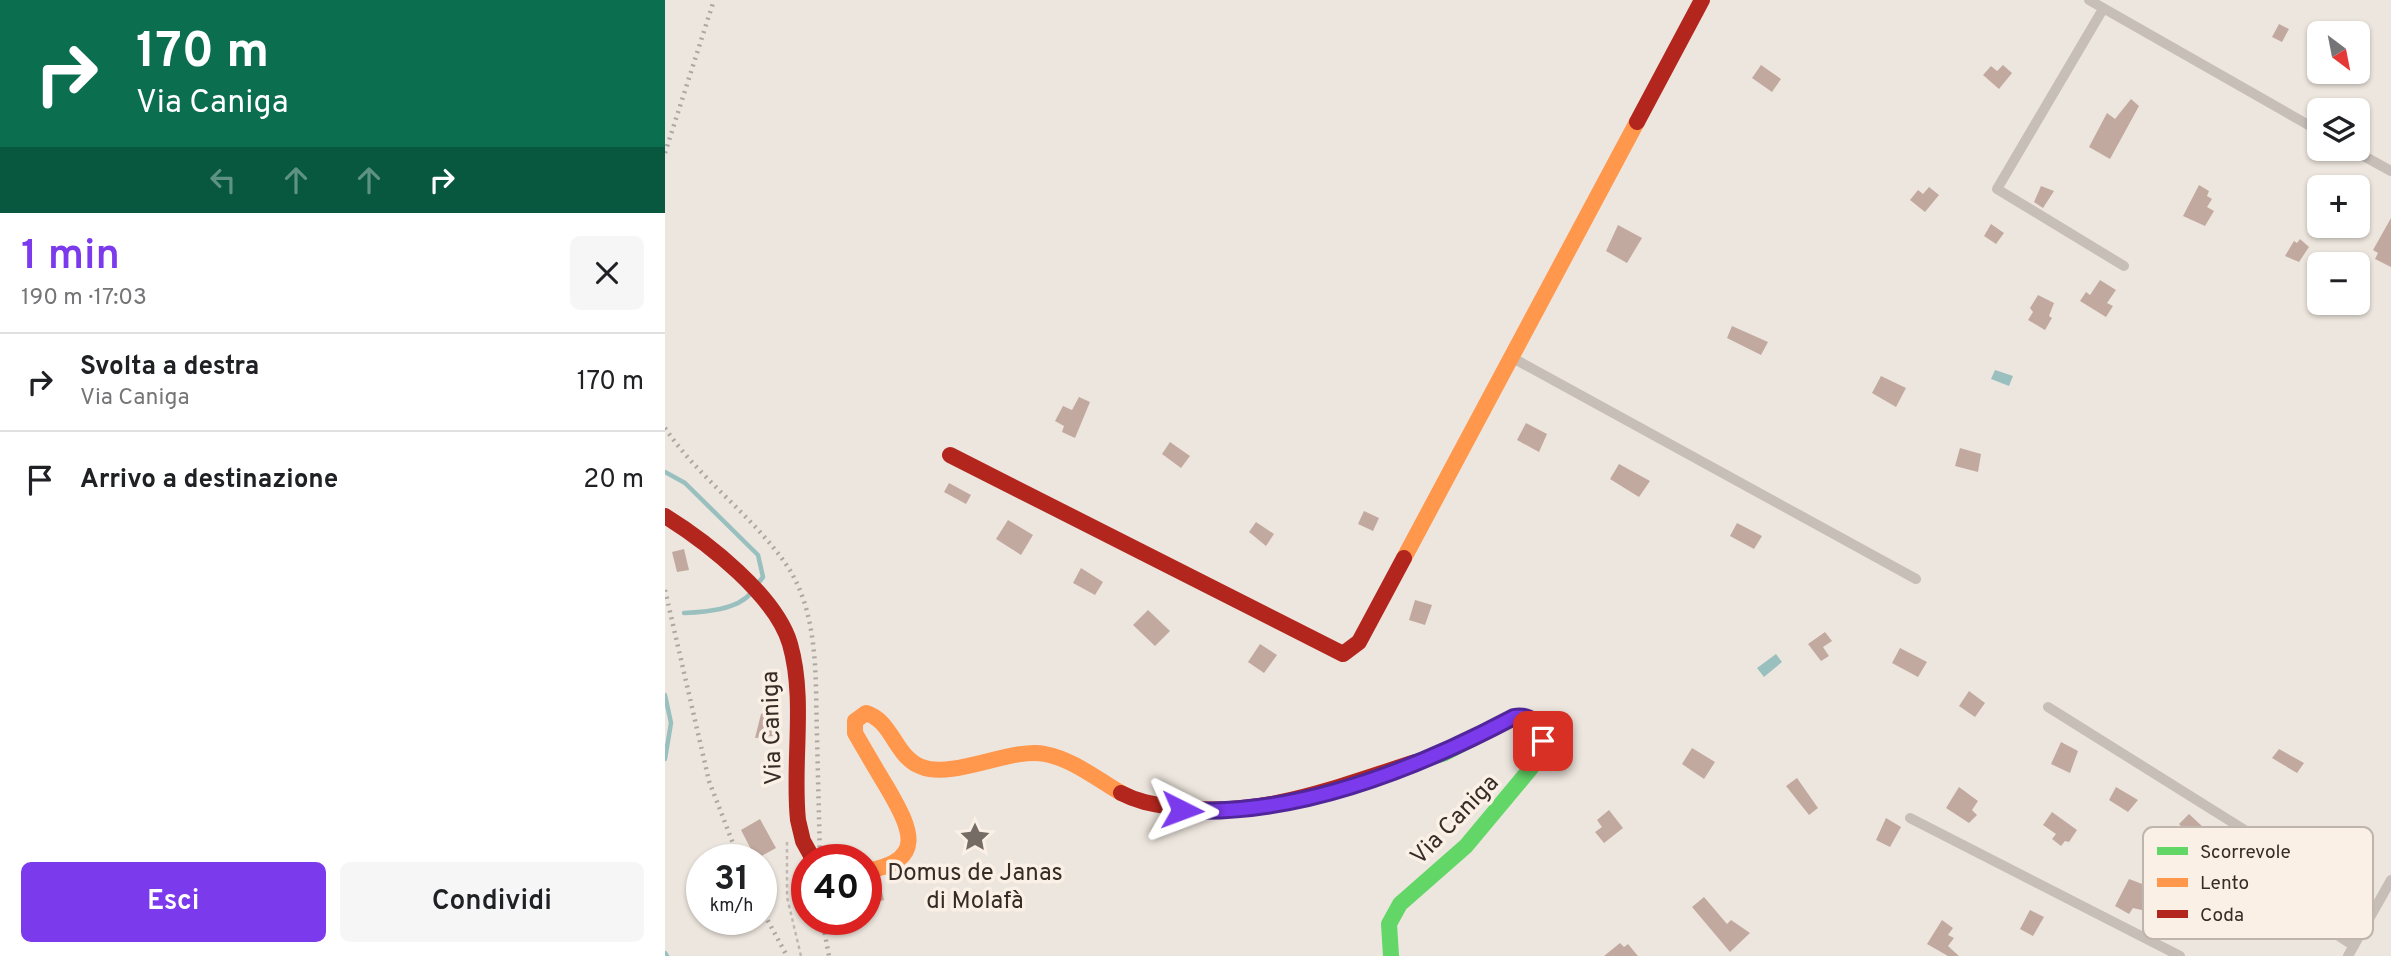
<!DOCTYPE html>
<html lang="it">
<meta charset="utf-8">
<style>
body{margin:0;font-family:Overpass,sans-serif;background:#f6f6f6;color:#202124;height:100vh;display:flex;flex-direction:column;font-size:26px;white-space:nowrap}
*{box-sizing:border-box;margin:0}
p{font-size:23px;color:#757577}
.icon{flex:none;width:38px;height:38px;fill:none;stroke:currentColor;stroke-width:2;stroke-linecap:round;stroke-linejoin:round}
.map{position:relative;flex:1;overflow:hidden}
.sheet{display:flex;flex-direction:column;background:#fff;width:665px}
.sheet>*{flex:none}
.banner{background:#0b6e4f;color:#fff;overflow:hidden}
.needle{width:46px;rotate:148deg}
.tools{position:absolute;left:1642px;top:21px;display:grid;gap:14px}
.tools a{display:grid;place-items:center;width:63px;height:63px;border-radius:10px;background:#fff;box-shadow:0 2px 5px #0004;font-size:35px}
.speed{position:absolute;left:21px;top:844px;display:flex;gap:14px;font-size:35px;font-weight:700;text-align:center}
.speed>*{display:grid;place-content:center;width:91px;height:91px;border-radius:50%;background:#fff;box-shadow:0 2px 5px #0004;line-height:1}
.speed small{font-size:18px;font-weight:400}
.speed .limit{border:10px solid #d22;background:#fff;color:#111}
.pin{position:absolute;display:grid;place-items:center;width:60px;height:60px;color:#fff;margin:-30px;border-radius:14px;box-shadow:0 4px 10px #0006}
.me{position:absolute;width:77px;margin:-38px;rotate:93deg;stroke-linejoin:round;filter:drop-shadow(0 0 5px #0008)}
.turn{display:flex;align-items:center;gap:24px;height:147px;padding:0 21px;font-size:32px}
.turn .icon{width:91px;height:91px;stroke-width:2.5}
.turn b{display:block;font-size:49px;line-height:60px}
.lanes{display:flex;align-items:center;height:66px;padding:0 21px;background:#0003;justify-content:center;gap:35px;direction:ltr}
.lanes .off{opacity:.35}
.round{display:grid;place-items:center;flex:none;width:74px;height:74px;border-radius:10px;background:#f6f6f6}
.overview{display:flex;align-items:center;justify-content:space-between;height:119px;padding:0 21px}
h1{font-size:42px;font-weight:600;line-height:52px;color:#7c3aed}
.cta{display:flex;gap:14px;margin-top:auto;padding:14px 21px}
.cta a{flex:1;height:80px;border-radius:10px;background:#7c3aed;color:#fff;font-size:28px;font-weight:600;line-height:80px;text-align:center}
.cta a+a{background:#f6f6f6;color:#202124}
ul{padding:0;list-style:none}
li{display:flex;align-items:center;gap:21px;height:98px;padding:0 21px;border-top:2px solid #e0e0e0}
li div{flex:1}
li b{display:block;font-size:26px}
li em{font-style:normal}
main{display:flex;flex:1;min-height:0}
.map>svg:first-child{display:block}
</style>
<main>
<section class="sheet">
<div class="banner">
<div class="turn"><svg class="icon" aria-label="right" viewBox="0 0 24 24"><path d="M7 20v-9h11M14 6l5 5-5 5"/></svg><div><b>170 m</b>Via Caniga</div></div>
<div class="lanes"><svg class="icon off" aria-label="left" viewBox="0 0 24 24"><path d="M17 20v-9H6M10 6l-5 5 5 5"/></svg><svg class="icon off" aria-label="ahead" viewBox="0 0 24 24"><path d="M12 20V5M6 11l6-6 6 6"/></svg><svg class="icon off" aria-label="ahead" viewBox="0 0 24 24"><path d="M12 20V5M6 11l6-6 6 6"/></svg><svg class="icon" aria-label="right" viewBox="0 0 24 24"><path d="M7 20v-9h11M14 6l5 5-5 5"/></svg></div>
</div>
<div class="overview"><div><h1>1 min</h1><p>190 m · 17:03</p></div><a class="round"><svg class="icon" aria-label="close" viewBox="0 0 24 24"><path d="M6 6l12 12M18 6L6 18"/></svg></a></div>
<ul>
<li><svg class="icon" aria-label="right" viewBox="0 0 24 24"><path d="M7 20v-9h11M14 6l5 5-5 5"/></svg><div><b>Svolta a destra</b><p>Via Caniga</p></div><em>170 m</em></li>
<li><svg class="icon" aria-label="arrive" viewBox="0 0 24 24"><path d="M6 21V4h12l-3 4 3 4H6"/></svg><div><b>Arrivo a destinazione</b></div><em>20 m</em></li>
</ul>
<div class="cta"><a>Esci</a><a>Condividi</a></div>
</section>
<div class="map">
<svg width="1726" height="956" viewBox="0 0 1726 956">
<rect width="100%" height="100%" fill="#ede6de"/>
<path fill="#99c0bf" d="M1330,370L1348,376L1344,386L1326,379Z
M1111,654L1117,662L1099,677L1092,668Z"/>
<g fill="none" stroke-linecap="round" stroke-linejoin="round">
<path stroke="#99c0bf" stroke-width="4.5" d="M0,472L20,483L93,555L98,577L91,586
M19,613C40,612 72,610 86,593
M0,695L6,723L0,759
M0,953L2,956"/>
</g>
<path fill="#c2a99f" d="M1614,24L1624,29L1617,42L1607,37Z
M1096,65L1116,79L1107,92L1087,78Z
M1338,65L1347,73L1334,89L1318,75L1326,66L1332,71Z
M1466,99L1474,106L1445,159L1424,147L1442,113L1450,119Z
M1534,185L1544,191L1542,196L1547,199L1542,207L1549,211L1540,226L1518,216Z
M1376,186L1389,191L1378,208L1369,202Z
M1264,187L1274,195L1260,212L1245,200L1253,190L1258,194Z
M1726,218V267L1710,259L1713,253L1708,250Z
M1326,224L1339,233L1331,244L1319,236Z
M953,225L977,238L962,263L941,251Z
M1635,239L1644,247L1634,262L1620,256L1629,241L1632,243Z
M1435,280L1451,290L1442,303L1448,306L1441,317L1415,301L1421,292L1425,295Z
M1373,295L1389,303L1384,316L1387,318L1380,330L1363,320L1368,312L1365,308Z
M1067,326L1103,342L1096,355L1062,338Z
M1216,376L1241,388L1231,407L1207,393Z
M414,397L425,402L410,438L397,432L399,426L390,421L398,406L407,410Z
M861,423L882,434L874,452L852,440Z
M505,442L525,456L516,468L497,454Z
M1295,448L1316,454L1313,472L1290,466Z
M954,464L985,481L974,497L945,479Z
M284,483L306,495L301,504L279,492Z
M699,511L714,518L708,531L693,524Z
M343,520L368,535L356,555L331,539Z
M591,522L609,534L601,546L584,532Z
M1072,523L1097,536L1089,549L1065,536Z
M19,549L24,570L12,572L7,552Z
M416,568L438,582L430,595L408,583Z
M750,600L767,605L760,625L744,620Z
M483,610L505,631L490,646L468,625Z
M1160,632L1167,641L1158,647L1164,656L1156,661L1143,644Z
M595,644L612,655L599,673L583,662Z
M1235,648L1262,662L1253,677L1227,663Z
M1304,691L1320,703L1310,717L1294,706Z
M112,706L114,735L90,738L96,714Z
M1396,742L1413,751L1405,773L1386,764Z
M1027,748L1050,762L1039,779L1017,764Z
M1614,749L1639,763L1632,773L1607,758Z
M1132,778L1153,808L1144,815L1121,786Z
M1294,787L1313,801L1307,810L1312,815L1304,823L1281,808Z
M1451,787L1473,800L1463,812L1444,800Z
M944,810L958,828L939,843L930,832L937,827L932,820Z
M1387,812L1412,830L1404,842L1400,841L1396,846L1387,839L1391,834L1378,825Z
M1524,814L1554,842L1529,868L1510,852L1525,836L1514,824Z
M1221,818L1236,827L1225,847L1211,840Z
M95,819L111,848L91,859L76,830Z
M1464,879L1480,885L1479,890L1490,895L1481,911L1468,908L1464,914L1450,906Z
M214,881L219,900L201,905V884Z
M1039,897L1062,924L1066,920L1085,933L1065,952L1027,907Z
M1365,910L1379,917L1368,936L1355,929Z
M1277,920L1288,928L1283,935L1289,938L1283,946L1294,956H1283L1262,944Z
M955,943L959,947L963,944L973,956H939Z"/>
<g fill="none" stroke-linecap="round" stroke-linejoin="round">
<path stroke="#bfb7b0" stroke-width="2.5" stroke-dasharray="3.5 3.5" stroke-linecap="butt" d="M122,842V897L136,956"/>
<path stroke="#c6beb7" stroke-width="10" d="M1424,0L1654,131
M1438,9L1332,189L1459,266
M1686,149L1726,171
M846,357L1251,579
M1383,707L1642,869L1631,901L1635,910L1689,946
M1245,818L1515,956
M1683,956L1726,880"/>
<path stroke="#63d668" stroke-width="16" d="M726,956L724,924L735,904L801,846L871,762L878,734L864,718L849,717L780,753L751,762"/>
<path stroke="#ff974d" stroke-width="16" d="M739,558L972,122
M201,871C262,861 246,829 223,789C212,771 201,752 190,733V721L201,713C228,721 230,758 257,767C289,779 347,747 380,754C407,759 432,779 456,793"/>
<path stroke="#b3261e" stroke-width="16" d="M972,122L1037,0
M285,455L678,654L694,642L739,558
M0,516C42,542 111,596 125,644C141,700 127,763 133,820L138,841L148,859
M456,793C473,802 488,804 507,807C596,819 668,788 751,762"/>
<path stroke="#ada7a2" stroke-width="4.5" stroke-dasharray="2 5" stroke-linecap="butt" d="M0,153L49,0
M0,428C33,477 83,512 118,560C155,610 150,677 152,736C153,777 154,818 155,859
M0,590L44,781L74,859
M96,908L122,956
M157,919L164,956"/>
</g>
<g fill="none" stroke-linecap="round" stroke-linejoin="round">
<g stroke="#51269a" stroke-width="18">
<path id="route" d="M517,810C629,817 751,769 849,717C865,714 877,725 878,741"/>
</g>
<use href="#route" stroke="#7c3aed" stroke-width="12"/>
</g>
<defs>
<g id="sight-bare" transform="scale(2.415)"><path d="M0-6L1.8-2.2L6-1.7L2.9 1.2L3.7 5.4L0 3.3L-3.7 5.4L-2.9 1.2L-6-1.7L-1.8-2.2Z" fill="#766c66" stroke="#faf0e5" stroke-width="2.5" paint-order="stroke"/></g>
</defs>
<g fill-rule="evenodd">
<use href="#sight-bare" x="310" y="837"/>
</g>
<g text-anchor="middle" stroke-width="7" stroke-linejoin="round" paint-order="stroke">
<g font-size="24" fill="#362b26" stroke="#faf0e5">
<text transform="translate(106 728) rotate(-92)" y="8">Via Caniga</text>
<text transform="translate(789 819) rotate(-46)" y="8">Via Caniga</text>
</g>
<g font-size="24" fill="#362b26" stroke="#faf0e5">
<text x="310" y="880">Domus de Janas<tspan x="310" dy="28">di Molafà</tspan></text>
</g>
</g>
<rect x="1478" y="827" width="230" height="112" rx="10" fill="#faf0e5" stroke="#bfb5ac" stroke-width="2"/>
<rect x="1492" y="847" width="31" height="8" fill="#63d668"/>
<rect x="1492" y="878" width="31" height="9" fill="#ff974d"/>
<rect x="1492" y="910" width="31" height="8" fill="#b3261e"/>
<g font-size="19" fill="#362b26">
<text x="1535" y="858">Scorrevole</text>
<text x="1535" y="889">Lento</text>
<text x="1535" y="921">Coda</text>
</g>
</svg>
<div class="tools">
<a><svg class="needle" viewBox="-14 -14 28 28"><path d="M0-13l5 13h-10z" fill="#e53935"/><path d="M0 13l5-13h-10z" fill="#757577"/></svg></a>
<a><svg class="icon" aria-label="layers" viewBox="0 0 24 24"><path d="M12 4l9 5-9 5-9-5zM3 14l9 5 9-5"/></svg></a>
<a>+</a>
<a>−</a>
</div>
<div class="speed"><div>31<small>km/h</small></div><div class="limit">40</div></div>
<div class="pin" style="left:878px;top:741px;background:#d93025"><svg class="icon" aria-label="arrive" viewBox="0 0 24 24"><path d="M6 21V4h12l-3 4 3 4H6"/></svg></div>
<svg class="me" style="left:517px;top:810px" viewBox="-20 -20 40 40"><path d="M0-17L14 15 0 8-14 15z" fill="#7c3aed" stroke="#fff" stroke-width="4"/></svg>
</div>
</main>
